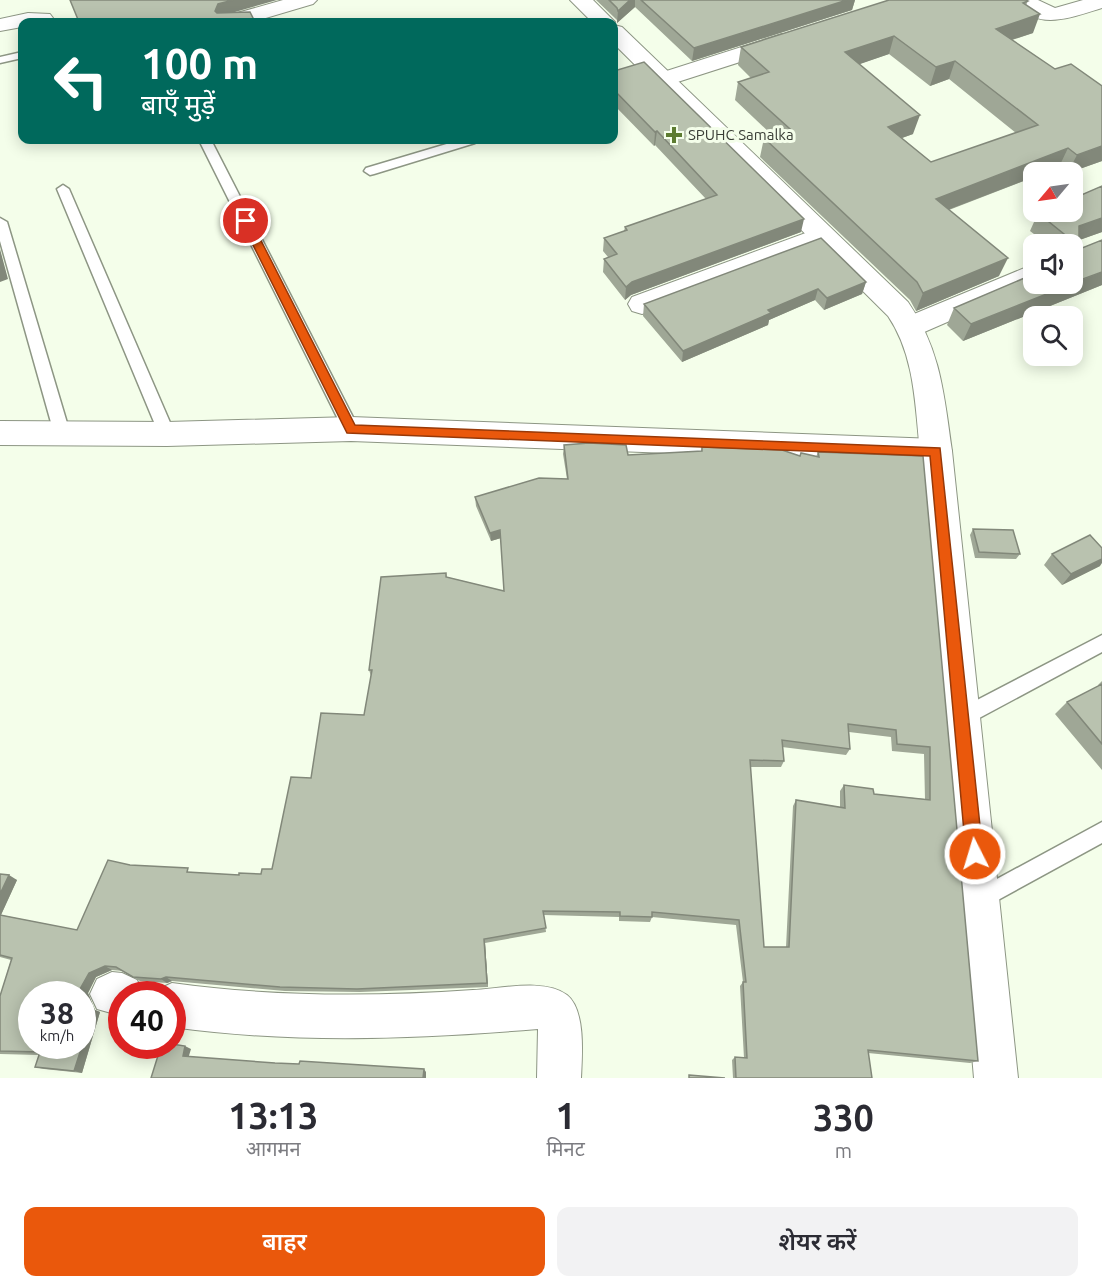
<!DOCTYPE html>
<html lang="hi">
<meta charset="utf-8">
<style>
body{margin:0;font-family:Ubuntu,"Noto Sans Devanagari",sans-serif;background:#f2f2f3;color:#2b2b33;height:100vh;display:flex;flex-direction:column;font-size:22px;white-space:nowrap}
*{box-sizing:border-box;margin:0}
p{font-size:20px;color:#7c7c81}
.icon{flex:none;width:33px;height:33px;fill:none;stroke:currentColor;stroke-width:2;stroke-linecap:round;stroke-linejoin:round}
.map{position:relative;height:1078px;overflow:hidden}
.drawer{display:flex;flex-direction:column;background:#fff;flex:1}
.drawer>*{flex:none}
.top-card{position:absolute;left:18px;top:18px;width:600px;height:126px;border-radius:12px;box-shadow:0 3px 15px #0003;background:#00695c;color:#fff;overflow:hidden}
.needle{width:39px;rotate:241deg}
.tools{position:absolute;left:1023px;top:162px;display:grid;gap:12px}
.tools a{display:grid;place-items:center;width:60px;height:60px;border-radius:12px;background:#fff;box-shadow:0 3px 15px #0003;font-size:30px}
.speed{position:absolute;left:18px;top:981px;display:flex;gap:12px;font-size:30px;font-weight:700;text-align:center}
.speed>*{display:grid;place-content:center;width:78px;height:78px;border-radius:50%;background:#fff;box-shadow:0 3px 15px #0003;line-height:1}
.speed small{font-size:15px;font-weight:400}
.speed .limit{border:9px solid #d22;background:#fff;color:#111}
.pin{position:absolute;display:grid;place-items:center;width:51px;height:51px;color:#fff;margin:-26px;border:3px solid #fff;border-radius:50%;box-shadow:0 2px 6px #0007}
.me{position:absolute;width:66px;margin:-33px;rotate:355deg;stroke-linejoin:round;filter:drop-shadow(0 0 4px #0008)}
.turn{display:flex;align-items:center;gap:21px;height:126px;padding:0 24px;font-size:27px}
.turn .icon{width:78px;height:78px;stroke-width:2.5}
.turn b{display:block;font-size:42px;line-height:51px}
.eta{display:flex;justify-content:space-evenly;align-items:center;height:102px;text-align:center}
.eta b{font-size:36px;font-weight:600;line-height:42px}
.primary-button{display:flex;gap:12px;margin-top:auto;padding:12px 24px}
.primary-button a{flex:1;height:69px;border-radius:12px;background:#ea580c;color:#fff;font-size:24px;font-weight:600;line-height:69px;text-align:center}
.primary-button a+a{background:#f2f2f3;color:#2b2b33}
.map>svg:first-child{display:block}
</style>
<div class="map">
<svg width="1102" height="1078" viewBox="0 0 1102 1078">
<rect width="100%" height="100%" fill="#f4feea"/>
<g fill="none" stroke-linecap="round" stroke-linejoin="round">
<g stroke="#8d9684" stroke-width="3">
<path id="lane" d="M22,52V58L0,63V57Z
M199,140H211L359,429L356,433H346L343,429Z
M460,140H477L475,143L374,174L370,175L364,171L366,168Z
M63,185L69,189L175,434L172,438H162L159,434L57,189Z
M0,218L7,222L70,433L67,437H57L54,433L0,241Z
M1102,635V652L968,724L961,727L954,724L952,718L954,712Z
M1102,822V843L987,906L980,909L973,906L970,899L973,892Z"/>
</g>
<g stroke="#8d9684" stroke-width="2">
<path id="street" d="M283,0H317L313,4L252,22H220L223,17Z
M1013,0H1038L1055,8L1083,0H1102V8C1072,17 1036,33 1013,0Z
M28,13L50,14L56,22H22V27L0,31V19Z
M782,34L790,36L793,41L790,46L662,87L654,85L651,80L654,75Z
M822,227L831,230L835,236L831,242L652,311L642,314L632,311L628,304L632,297Z
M1034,264L1035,284L922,333L912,336L902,333L898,326L902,319Z
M351,417L936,439L947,442L952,451L947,460L936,463L351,441L167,446L0,445V421L167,422Z
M112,972L122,973L137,980L143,994H122V1016L97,1009L90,994L97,979Z
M172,983C272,997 372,997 473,990C499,989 545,978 567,995C586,1010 582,1056 581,1078H537L538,1029C415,1039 295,1044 172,1027V994H155L157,990Z"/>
</g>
<g stroke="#8d9684" stroke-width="2">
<path id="secondary" d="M570,0H593L615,22L614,24L592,22Z
M614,25L622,27L908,302C941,350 944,395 952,451L1018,1078H974L920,451C915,405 915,356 888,316L614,44Z"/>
</g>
<use href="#lane" fill="#fff" fill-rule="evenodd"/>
<use href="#street" fill="#fff" fill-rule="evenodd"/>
<use href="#secondary" fill="#fff" fill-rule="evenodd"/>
</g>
<path fill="#9fa796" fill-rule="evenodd" d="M596,0H855L852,10L692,61L635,7L617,23V20Z
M1028,1L1026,5L1033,33L1012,40L1102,161L1071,172H1066L1059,167L1034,172V177L949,210L999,276L916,311L910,300L760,157L764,138L772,135L735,100L738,82L751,78L738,65L741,47ZM889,54L930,86L949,79L1016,133L931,162L902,138L913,134L859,64Z
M614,71L801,232L631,295L625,300L603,272L604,259L608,257L603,251L604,238L624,231L625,227L706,199L655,145L654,146L614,105Z
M1102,186V232L1079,240V246L1077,250L1102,240V285L963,341L947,325L954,308L1034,274V284H1072V244H1047L1030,231L1038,213L1042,212H1072V199Z
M866,282L862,294L824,310L815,300L769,320L768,325L682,362L643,316L644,304Z
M564,445L628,455L701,451L702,447L816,457L818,452L923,456L978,1061L970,1063L868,1053L872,1078H733L732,1060L735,1057L744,1058L740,986L743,982L736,925L652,917L650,922L619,921V917L544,915L546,932L485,943L488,987L360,992L285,991L172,981L167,983L140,981L123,971L112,970L96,977L88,993L95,1010L100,1012L82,1073L44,1069L35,1067L39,1055L0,1054V996L11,960L0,957V874L17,880L1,915L77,930L130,865L192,872L239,875L261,874L272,869L311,778L364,715L371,676L369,670L446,573L447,577L504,591L501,538L491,541L476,506L475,497L567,479L563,454ZM849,732L891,737L892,751L924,754L925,799L874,794L844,785L840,791V807L796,800L793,806L786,947H764L750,767H781L784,761L782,747L846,755L850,749Z
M973,529L1020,554L1016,559L975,558L970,535Z
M1052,554L1100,566L1062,585L1044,565Z
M1102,681V770L1055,714L1067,702L1099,686L1098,685Z"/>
<path fill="#82887a" d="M233,0H277L221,16L215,11L218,4Z
M630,0H635V7L617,23L618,11Z
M847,0H855L852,10L692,61L694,48Z
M1040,14L1033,33L989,47L996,29Z
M894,36L889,54L840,71L845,52Z
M955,61L949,79L930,86L936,67Z
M920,115L913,134L882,145L888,127Z
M657,131L655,145L654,146L655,132Z
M1102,146V161L1071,172H1068L1077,155Z
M1068,148L1059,167L1044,172H1034V177L929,217L936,199Z
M1102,218V232L1074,242L1079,226Z
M804,219L801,232L631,295L625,300L626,287L632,282Z
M0,249L8,279L0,282Z
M1008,258L999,276L916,311L923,293Z
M1102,272V285L963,341L971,324Z
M866,282L862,294L824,310L827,298Z
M818,289L815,300L769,320L768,325L682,362L683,351L768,310Z
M500,530L501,538L491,541L490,533Z
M1102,559V563L1100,566L1062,585L1071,574Z
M9,875L17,880L0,917V894Z
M484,939L485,943L488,987L487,983Z
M105,966L112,970L96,977L88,993L95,1010L100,1012L82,1073L74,1071L87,1007L80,989L89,973Z
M166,977L172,981L167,983L161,979Z
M185,1046L191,1049L188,1059L183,1056Z
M424,1069L426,1072V1078H423Z"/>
<path fill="#b9c2af" stroke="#82887a" stroke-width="1.5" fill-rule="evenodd" d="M70,0H233L218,4L215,11L217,13L250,12L255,22H79Z
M609,0H630L618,11L617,8Z
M641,0H847L694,48Z
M889,0H1026L1028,1L1023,3L1040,14L996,29L1055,69L1071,64L1102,86V146L1077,155L1068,148L936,199L1008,258L923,293L917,282L764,138L790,129L738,82L769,72L741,47ZM894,36L936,67L955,61L1038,125L931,162L888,127L920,115L845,52Z
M644,62L804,219L632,282L626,287L604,259L617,254L604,238L627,230L625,227L717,195L657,131L655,132L614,90V71Z
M1102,186V218L1079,226V246L1038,213L1042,212H1072V199Z
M821,238L866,282L827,298L818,289L768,310L771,313L683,351L644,304Z
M1102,240V272L1072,283V252Z
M1034,274V284H1072L971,324L954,308Z
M589,443L626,445L628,455L702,451V447L782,450L800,456L801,453L819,457L818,452L923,456L978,1061L868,1050L872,1078H736L735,1057L747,1058L743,982H746L739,920L652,912V917L620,916V912L543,911L546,928L484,939L487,983L357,989L280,987L166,977L161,979L133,977L116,967L105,966L89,973L80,989L87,1007L93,1009L82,1044V994H32V1046H82L74,1071L35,1067L40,1052L0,1051V996L12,958L0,955V915L77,930L108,860L130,865L188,868L187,872L239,875V873L261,874L262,869H272L291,777L311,778L321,713L364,715L372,670H369L381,577L446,573V577L504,591L500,530L490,533L475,497L539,478L568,479L564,445ZM848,724L896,730L897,744L930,747V800L874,794L873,789L844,785L845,808L796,800L789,947H764L750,760L784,761L782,740L850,749Z
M973,529L1013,530L1020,554L979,552Z
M1090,535L1102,548V559L1071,574L1052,554Z
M1102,684V744L1067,702Z
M0,874L9,875L0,894Z
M172,1044L185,1046L183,1056L275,1063L299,1064L300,1061L424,1069L423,1078H151L161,1046H172Z
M689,1075L725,1078H689Z"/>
<path fill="#ea580c" stroke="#983908" stroke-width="1.5" d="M246,217L251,221L355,425L940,448L983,854L980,860L975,863L969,860L966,854L930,456L347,433L241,221Z"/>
<path fill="#5c7b30" stroke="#f4feea" stroke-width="2" d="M671 126h6v6h6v6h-6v6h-6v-6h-6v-6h6z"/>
<g text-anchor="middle" stroke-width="6" stroke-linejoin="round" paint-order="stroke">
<g font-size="15" fill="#393d35" stroke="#f4feea" text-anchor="start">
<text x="688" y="140">SPUHC Samalka</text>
</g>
</g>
</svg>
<div class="tools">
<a><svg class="needle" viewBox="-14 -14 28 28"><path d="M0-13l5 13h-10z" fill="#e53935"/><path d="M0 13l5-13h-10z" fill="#7c7c81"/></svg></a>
<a><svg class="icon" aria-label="sound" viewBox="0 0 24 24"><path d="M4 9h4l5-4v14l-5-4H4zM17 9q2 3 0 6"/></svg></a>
<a><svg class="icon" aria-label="search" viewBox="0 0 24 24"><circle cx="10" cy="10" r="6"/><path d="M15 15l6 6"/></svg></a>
</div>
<div class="speed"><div>38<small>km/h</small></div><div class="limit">40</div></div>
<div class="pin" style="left:246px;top:221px;background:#d93025"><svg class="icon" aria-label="arrive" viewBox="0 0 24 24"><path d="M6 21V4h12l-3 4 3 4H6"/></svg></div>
<svg class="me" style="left:975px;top:854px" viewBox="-20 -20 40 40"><circle r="17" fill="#ea580c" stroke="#fff" stroke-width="3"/><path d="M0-11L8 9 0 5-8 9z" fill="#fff"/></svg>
<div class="top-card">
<div class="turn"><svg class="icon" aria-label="left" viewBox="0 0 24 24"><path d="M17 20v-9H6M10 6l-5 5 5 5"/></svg><div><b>100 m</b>बाएँ मुड़ें</div></div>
</div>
</div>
<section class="drawer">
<div class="eta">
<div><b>13:13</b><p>आगमन</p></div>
<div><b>1</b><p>मिनट</p></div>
<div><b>330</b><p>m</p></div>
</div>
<div class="primary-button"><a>बाहर</a><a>शेयर करें</a></div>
</section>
